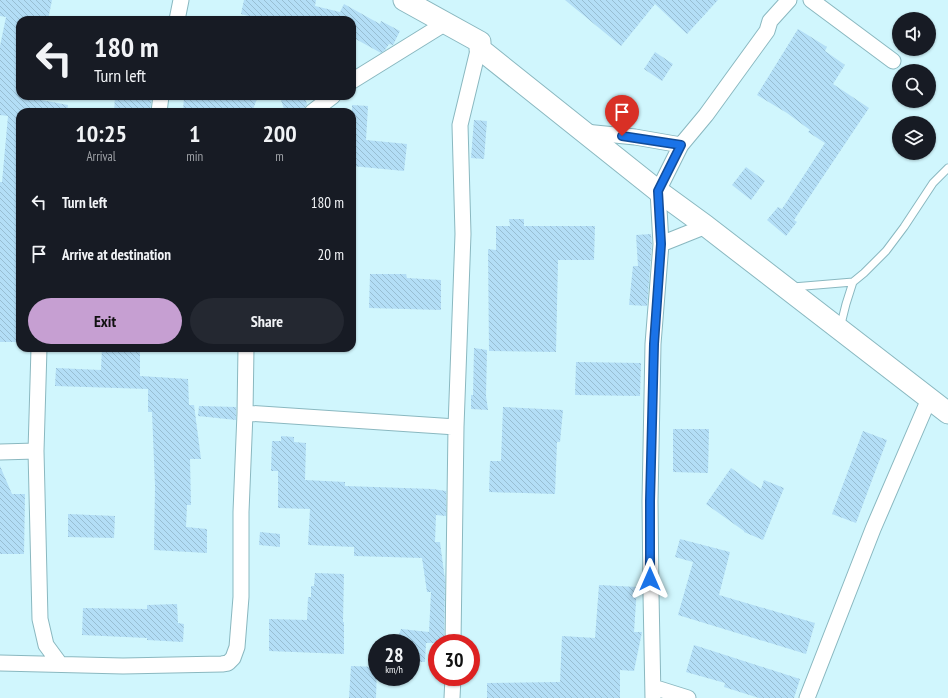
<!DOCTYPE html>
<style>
body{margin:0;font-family:"PT Sans Narrow",sans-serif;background:#242831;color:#f1f3f6;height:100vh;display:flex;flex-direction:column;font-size:15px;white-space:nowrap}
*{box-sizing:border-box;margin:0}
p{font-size:13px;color:#9ea1a6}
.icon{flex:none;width:22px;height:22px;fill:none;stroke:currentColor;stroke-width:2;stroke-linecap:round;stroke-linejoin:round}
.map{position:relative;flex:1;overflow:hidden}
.sheet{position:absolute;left:16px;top:108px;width:340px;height:244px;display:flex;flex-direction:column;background:#171b24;border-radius:12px;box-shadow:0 1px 3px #0004}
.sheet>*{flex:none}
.hud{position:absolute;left:16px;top:16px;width:340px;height:84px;border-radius:12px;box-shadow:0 1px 3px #0004;background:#171b24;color:#f1f3f6;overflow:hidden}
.buttons{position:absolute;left:892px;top:12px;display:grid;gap:8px}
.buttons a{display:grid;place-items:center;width:44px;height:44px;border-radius:50%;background:#171b24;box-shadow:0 1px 3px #0004;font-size:20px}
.speed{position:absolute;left:368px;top:634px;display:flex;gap:8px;font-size:20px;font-weight:700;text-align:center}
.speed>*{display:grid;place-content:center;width:52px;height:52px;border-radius:50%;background:#171b24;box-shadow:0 1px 3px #0004;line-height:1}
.speed small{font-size:10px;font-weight:400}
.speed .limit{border:6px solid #d22;background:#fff;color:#111}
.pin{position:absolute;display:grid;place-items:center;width:34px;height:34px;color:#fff;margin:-41px -17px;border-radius:50% 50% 50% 0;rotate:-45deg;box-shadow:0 0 4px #0007}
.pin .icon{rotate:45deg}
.me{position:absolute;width:44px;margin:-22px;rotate:0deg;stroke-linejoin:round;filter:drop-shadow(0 0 3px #0008)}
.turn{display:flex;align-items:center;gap:14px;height:84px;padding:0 12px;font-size:18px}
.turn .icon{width:52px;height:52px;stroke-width:2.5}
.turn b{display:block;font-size:28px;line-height:34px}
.eta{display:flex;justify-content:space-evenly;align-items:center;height:68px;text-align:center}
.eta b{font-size:24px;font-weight:700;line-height:28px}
.cta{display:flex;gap:8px;margin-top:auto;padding:8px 12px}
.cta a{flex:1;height:46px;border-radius:24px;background:#c69fd2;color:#111;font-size:16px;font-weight:700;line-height:46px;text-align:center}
.cta a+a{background:#242831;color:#f1f3f6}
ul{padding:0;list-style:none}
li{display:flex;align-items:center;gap:12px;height:52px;padding:0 12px}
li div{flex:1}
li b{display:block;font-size:15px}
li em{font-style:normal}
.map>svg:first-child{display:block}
</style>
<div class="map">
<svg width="948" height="698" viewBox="0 0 948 698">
<defs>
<pattern id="building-back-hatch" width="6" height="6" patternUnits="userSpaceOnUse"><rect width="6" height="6" fill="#b3def6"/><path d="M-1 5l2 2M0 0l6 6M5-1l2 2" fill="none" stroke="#98bed2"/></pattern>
</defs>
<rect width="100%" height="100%" fill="#d0f6fd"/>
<path fill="url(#building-back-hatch)" d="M0,0H52L48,20H20V53L16,69L20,70V96L68,105L67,112H20V160L17,197L20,198V342H0V182H2L8,116L0,115V46L6,17L0,16Z
M244,0H316L315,6L340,12L344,4L380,24L381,21L400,31L393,45L389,44L385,50L381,53L352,37V20H263L241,14Z
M565,0H718L687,34L655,4L621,46Z
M798,29L827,47L825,51L845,65L833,84L869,108L794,220L797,222L786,236L767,220L778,207L782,209L825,143L808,132L810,130L787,113L757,95Z
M655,52L673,64L662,81L644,69Z
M115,96H152L150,112H114Z
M184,96H258L252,112H183Z
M294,96H304L307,104L303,110L299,112H285L281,100Z
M352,105L368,106L366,140L407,144L404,171L352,166Z
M474,120L487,121L484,159L471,158Z
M746,167L765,181L751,200L732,185Z
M509,219H524V226H595L594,260H558L556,352L489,351L488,249L496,250V226H510Z
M651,234L652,244L647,306L629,305L633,266H638L636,235Z
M370,274H406L407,278L441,280V310L369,308Z
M102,348L140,350V376L188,379L189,405H194L201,459H190L191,505H187L186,527L207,529V553L154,550L155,486L152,412H148V389L55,386L56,368L101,370Z
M474,348L487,350L486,396L488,410L471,409V395H473Z
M576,362L641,363L640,396L575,395Z
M199,406L236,407V420L198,416Z
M503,407L563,410L560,442H557L555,494L489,492L490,461H501Z
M673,429H709L708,473L673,472Z
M863,431L887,440L856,523L832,514Z
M281,436L294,437V442L306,443L305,480L345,482V486L433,489L446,491V516L436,515L435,542H440L445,580L444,643H426L425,662H411V643H396L401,629L429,632L431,592H427L422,558L354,556V547L308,545L310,509L278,508V471H271L272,441H281Z
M0,466L12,494H25L24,554H0Z
M731,468L761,489L764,480L784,488L763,540L744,532V531L706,504Z
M68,514L115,516L114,538L68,537Z
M260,532L280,534V547L259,545Z
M680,539L730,552L719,595L815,623L806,654L678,615L693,562L675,557Z
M315,573L344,574L343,622H344V654L269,651V619L307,620L308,597H311V586H314Z
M599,585L637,587L634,632H642L634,671L620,670V698H487V683L560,682L562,636L595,638Z
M177,604L178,623L184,624L183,642L147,640V638L82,635L83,608L147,609V605Z
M694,645L800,679L794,698H759L724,687L725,683L686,672Z
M351,666L377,667L376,698H349Z"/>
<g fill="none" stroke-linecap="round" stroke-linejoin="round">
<g stroke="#8ab8c0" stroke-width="9">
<path id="service" d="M793,287L853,282L864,273L886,251L904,227L933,183L948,168
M840,328L846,304L853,282"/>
</g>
<g stroke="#8ab8c0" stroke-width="17">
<path id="minor" d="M811,0L893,61
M177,20L181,0
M352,81L444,24
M159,112L161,96
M312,112L333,96
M585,132L635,137L681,145
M661,244L706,226
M245,413L456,427
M36,451L39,348
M0,452L36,451L40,619L46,645L60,664
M453,643L456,427L463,234L460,125L480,42
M0,663L123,666L222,664L228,663L233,658L237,647L241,597V512L245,413L246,348
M653,687L688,698
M452,698L453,677
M653,698L651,594L650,501L653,344L661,244L658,191L681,145L706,115L767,31L770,21L789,0
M807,698L873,529L929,399"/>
</g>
<g stroke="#8ab8c0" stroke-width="23">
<path id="secondary" d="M404,0L480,42V49L658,191L706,226L948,413"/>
</g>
<use href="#service" stroke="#fff" stroke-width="7"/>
<use href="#minor" stroke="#fff" stroke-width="15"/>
<use href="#secondary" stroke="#fff" stroke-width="21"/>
</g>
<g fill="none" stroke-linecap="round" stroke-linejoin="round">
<g stroke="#114b97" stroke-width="10">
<path id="route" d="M622,136L681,145L658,191L661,244L654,344L650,501V579"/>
</g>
<use href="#route" stroke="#1a73e8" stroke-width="7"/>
</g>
</svg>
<div class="buttons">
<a><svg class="icon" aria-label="sound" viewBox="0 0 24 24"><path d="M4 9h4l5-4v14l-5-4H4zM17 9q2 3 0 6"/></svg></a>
<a><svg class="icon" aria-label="search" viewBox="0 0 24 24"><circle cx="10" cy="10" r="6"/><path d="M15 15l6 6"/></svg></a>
<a><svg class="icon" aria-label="layers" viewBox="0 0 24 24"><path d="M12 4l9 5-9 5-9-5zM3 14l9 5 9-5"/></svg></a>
</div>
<div class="speed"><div>28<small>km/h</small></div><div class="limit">30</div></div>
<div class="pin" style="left:622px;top:136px;background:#d93025"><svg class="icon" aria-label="arrive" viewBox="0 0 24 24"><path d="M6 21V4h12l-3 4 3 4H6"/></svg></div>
<svg class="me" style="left:650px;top:579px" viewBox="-20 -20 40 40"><path d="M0-17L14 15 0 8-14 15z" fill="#1a73e8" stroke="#fff" stroke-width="4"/></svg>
<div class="hud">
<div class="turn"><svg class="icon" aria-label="left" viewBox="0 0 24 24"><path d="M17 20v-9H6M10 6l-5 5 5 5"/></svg><div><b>180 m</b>Turn left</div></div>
</div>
<section class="sheet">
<div class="eta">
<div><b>10:25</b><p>Arrival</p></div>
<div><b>1</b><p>min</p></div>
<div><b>200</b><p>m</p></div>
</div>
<ul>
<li><svg class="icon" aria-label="left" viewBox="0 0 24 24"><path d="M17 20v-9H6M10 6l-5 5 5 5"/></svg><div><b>Turn left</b></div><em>180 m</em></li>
<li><svg class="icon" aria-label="arrive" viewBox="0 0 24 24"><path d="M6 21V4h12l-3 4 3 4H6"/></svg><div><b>Arrive at destination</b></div><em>20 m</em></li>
</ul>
<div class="cta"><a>Exit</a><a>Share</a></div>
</section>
</div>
